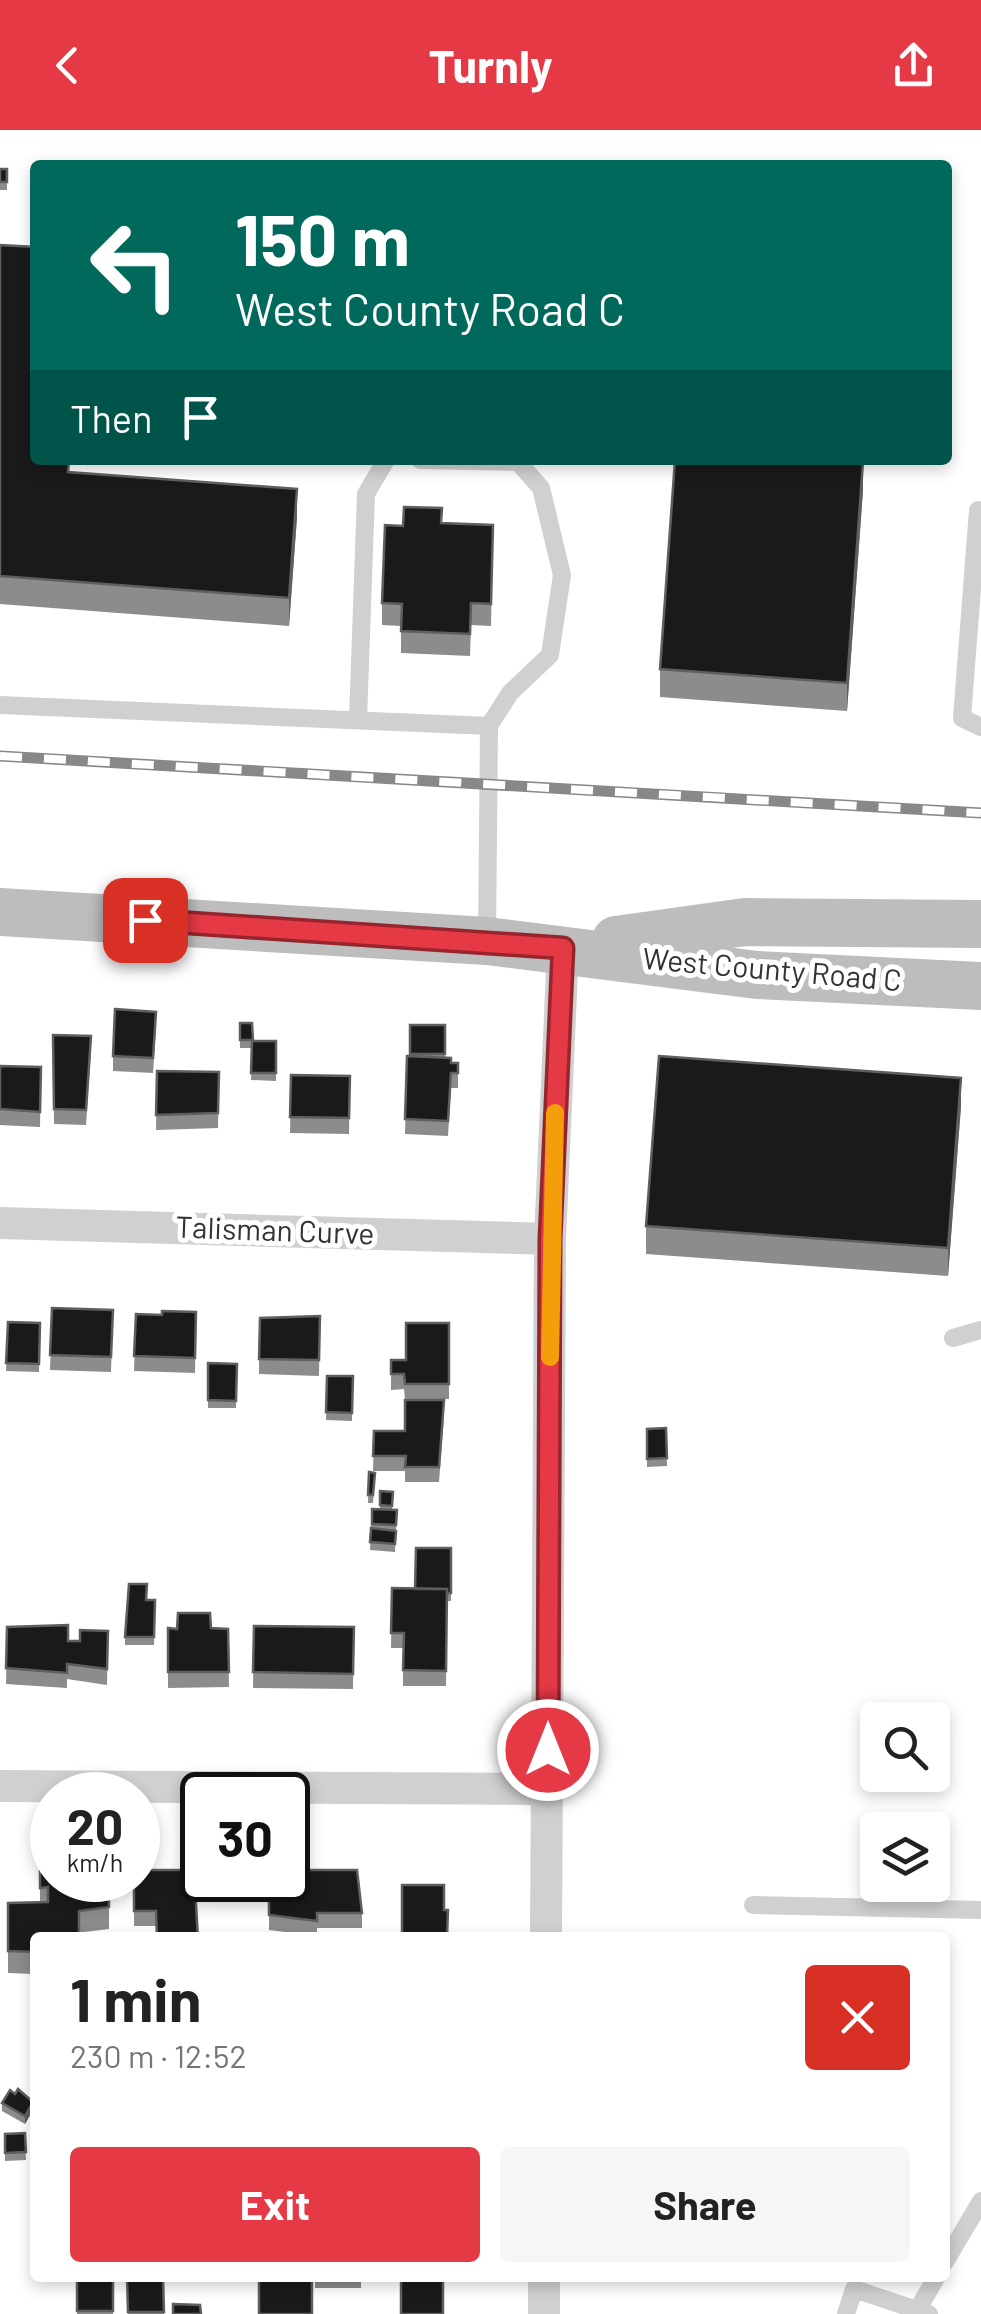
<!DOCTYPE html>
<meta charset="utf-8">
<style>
body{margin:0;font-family:Barlow,sans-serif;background:#f6f6f6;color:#222;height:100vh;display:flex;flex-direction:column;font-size:38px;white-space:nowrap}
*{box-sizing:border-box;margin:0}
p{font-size:32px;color:#767676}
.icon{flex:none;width:55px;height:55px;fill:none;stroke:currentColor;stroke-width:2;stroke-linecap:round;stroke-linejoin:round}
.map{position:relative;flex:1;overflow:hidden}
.side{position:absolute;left:30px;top:1802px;width:920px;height:350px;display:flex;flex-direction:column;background:#fff;border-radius:10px;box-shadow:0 5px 15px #0003}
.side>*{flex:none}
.hud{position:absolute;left:30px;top:30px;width:922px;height:305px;border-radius:10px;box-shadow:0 5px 15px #0003;background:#00695c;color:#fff;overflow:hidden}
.tools{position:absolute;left:860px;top:1572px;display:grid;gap:20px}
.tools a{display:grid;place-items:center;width:90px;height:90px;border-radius:10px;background:#fff;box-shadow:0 5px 15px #0003;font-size:50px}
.speed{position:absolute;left:30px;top:1642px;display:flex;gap:20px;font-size:50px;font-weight:700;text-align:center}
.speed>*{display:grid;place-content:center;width:130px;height:130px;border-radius:50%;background:#fff;box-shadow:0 5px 15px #0003;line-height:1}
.speed small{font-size:25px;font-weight:400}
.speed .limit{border:5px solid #111;border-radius:15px;background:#fff;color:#111}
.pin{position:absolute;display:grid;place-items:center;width:85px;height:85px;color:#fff;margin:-42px;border-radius:20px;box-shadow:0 5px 15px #0006}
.me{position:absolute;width:110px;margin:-55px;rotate:0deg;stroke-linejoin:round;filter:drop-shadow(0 0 8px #0008)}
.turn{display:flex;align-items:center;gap:35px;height:210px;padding:0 40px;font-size:45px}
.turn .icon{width:130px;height:130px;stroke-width:2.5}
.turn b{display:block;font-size:70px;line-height:85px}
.then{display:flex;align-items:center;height:95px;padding:0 40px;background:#0003;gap:20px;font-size:38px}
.round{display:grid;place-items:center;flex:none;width:105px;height:105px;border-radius:10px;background:#f6f6f6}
.summary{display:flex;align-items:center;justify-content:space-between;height:170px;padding:0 40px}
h1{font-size:60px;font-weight:700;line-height:75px}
.primary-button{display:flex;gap:20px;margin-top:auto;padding:20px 40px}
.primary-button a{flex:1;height:115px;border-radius:10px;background:#e63946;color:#fff;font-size:40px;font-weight:700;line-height:115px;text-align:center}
.primary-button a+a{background:#f6f6f6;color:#222}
header{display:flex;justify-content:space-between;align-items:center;height:130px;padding:0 40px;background:#e63946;color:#fff;font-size:45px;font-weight:700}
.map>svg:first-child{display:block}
</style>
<header><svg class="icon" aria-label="back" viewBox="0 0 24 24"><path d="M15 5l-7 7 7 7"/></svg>Turnly<svg class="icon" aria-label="share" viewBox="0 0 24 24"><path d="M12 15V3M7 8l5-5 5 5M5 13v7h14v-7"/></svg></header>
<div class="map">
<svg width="981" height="2184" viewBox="0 0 981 2184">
<rect width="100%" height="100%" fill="#fff"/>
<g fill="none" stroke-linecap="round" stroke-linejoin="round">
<path stroke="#d0d0d0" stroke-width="18" d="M420,330L518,332L541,358L562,445L550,525L510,563L489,596L487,810
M978,380L962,588L981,597
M0,575L489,596
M358,590L366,364L386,330
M953,1208L981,1200
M753,1775L981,1780
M945,2132L981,2071
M846,2184L854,2159L929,2184
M915,2184L936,2148"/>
<path stroke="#d0d0d0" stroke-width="32" d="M0,1093L550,1109
M0,1656L547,1659
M546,1808L550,1109L563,818
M544,2184V2148"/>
<path stroke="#bdbdbd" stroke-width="48" d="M0,782L487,811L757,845L981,856
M616,810L745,792L981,794"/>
<g stroke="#888" stroke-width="11">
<path id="rail" d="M0,626L981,683"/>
</g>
<use href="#rail" stroke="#fff" stroke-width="8" stroke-dasharray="22" stroke-linecap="butt"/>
</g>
<path fill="#8c8c8c" d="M0,39H7V60H0Z
M0,115L70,342L297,387L289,496L0,474Z
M863,360L847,581L660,567V539Z
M442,393L493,395L491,496L471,495L470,526L401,523V496L382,495V473L403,396Z
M240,893H252L253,911H276V951L251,950L252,918H240Z
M410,895H445V927L451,933H458V958H451L448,1006L405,1004L407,926H410Z
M156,897L153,943L113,941V926Z
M53,905L91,922L86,995L54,994Z
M0,936L41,937L40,997L0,995Z
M157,941L219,942L218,998L156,1000Z
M291,945L350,946L349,1004L290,1003Z
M961,976L948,1146L646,1124V1096Z
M52,1178L113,1180L111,1242L50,1240Z
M196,1182L195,1243L134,1241L136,1184L162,1185Z
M320,1186L319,1246L259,1244V1229Z
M8,1192L40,1193L39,1242L6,1241Z
M449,1193V1269H405L404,1259L391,1260V1230H406Z
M208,1233L237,1234L236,1278H208Z
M327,1246H353L352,1291L326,1290Z
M444,1286L439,1352H405V1341H373L374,1301H405Z
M666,1298L667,1336L647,1337V1299Z
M369,1342L375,1343L373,1373H368Z
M380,1361L393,1362L392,1379L397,1380L395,1422L370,1420L372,1379H380Z
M451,1418V1471H447L446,1556H403V1518H391L392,1458L415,1459Z
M147,1470H155L154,1515H125V1507Z
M254,1496L354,1497L353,1559L253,1558Z
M7,1497L68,1511H80L108,1501L107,1555L67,1549V1558L6,1554Z
M168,1498L228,1499L229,1557L168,1558Z
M194,1740L156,1796H134V1750Z
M40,1741L109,1750V1799L35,1808V1844L8,1843V1773L40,1772Z
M269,1750L362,1783V1798H317V1806L269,1800Z
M2,1973L33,1980L25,1994L2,1981Z
M25,2003L26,2030L5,2031V2004Z
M77,2148H113V2184H77Z
M127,2148H163L164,2184H128Z
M315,2148H361V2158H315Z"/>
<path fill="#5f5f5f" d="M863,332V360L847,581V553Z
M297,359V387L289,496V468Z
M961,948V976L948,1146V1118Z
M33,1972V1980L25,1994V1986Z"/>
<path fill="#1a1a1a" stroke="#5f5f5f" stroke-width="2.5" d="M0,39H7V52H0Z
M0,115L35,117V330H69L68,342L297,359L289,468L0,446Z
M675,330H833L863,332L847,553L660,539Z
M404,377L442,378L441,393L493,395L491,474L471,473L470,504L401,501L402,474L382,473L385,395L403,396Z
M115,879L156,882L153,928L113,926Z
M240,893H252L253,910H240Z
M410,895H445V924H410Z
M53,905L91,906L86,980L54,979Z
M252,911H276V943H251Z
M407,926L451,928V933H458V943H451L448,991L405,989Z
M659,926L961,948L948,1118L646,1096Z
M0,936L41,937L40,982L0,979Z
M157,941L219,942L218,983L156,985Z
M291,945L350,946L349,988L290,987Z
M52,1178L113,1180L111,1227L50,1225Z
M162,1181L196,1182L195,1228L134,1226L136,1184L162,1185Z
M320,1186L319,1230L259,1229L260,1188Z
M8,1192L40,1193L39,1234L6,1233Z
M406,1193H449V1254H405L404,1244H391V1230H406Z
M208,1233L237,1234L236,1271L208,1270Z
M327,1246H353L352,1283L326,1282Z
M405,1270H444L439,1337H405L406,1326H373L374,1301H405Z
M666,1298L667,1328L647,1329V1299Z
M369,1342L375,1343L373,1365H368Z
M380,1361L393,1362L392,1376L380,1375Z
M372,1379L397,1380L396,1395L372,1394Z
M371,1398L396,1401L395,1414L370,1412Z
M416,1418H451V1463H447V1459H415Z
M129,1454H147L146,1470H155L154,1507H125Z
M392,1458L447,1459L446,1541L403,1540L404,1503H391Z
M178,1483H210L211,1498L228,1499L229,1542H168V1498L177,1499Z
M68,1495V1511H80V1500L108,1501L107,1539L67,1534V1543L6,1538L7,1497Z
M254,1496L354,1497L353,1544L253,1542Z
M46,1730H52V1750H109V1777L79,1781V1808H35V1822L8,1821V1773L48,1772V1757L40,1758V1741H47Z
M138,1740H194L198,1808H157L156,1781H134V1750H138Z
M288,1740H357L362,1783H317V1791L269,1785V1750H288Z
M402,1755H444V1780H448L447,1808H402Z
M18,1959L33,1972L25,1986L2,1973L10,1960L15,1964Z
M25,2003L26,2022L5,2023V2004Z
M77,2148H113V2181H77Z
M127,2148H163L164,2182H128Z
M259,2148H312V2184H259Z
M315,2148H361V2150H315Z
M401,2148H443V2184H401Z
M173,2174L200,2175L201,2184H173Z"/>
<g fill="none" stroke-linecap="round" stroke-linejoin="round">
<g stroke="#96252e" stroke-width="25">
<path id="route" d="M145,790L563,818L550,1109L548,1620"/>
</g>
<use href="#route" stroke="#e63946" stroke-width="18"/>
<path stroke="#f59e0b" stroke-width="18" d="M550,1227L555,983"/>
</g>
<g text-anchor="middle" stroke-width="10" stroke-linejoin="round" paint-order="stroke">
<g font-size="30" fill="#333" stroke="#fff">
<text transform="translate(772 840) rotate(5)" y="10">West County Road C</text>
<text transform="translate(275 1101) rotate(2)" y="10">Talisman Curve</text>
</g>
</g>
</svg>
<div class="tools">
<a><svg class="icon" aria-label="search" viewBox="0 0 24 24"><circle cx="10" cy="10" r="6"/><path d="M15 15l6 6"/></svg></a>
<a><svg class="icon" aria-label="layers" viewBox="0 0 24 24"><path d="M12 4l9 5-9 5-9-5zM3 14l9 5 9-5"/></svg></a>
</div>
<div class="speed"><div>20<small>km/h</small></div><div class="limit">30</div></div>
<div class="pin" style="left:145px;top:790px;background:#d93025"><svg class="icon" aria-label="arrive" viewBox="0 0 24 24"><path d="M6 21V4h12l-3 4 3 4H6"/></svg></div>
<svg class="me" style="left:548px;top:1620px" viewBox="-20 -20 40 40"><circle r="17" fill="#e63946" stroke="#fff" stroke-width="3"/><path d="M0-11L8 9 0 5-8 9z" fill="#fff"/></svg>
<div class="hud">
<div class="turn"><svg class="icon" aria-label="left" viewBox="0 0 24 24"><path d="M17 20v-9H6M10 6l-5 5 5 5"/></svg><div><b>150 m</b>West County Road C</div></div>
<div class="then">Then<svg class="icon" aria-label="arrive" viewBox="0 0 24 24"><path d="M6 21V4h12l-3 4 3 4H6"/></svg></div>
</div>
<section class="side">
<div class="summary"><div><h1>1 min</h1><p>230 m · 12:52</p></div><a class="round" style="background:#d93025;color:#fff"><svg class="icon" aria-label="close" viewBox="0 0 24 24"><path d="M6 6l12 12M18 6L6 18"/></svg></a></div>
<div class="primary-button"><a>Exit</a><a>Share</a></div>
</section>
</div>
